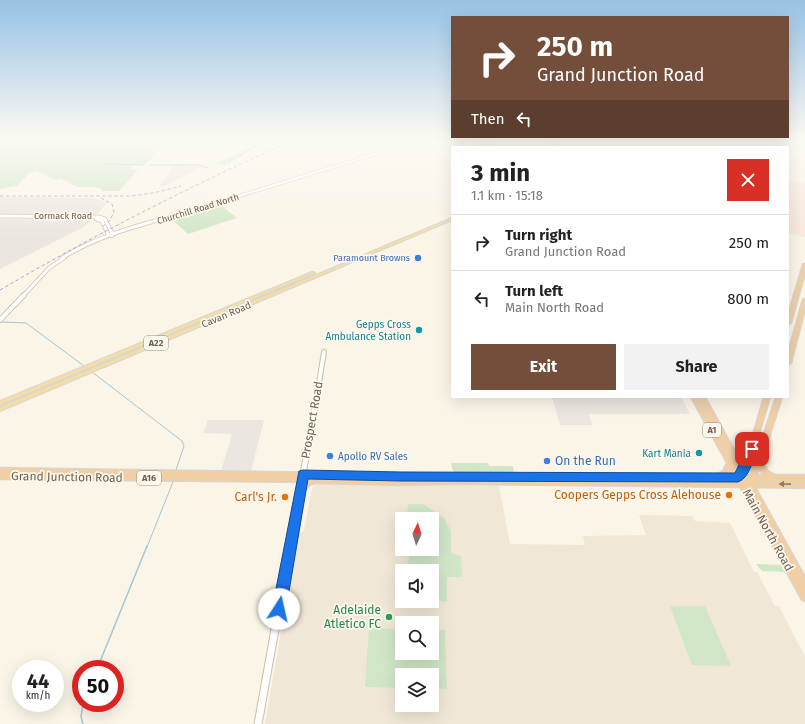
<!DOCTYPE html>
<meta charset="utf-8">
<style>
body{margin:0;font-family:"Fira Sans",sans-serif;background:#f2f2f2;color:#222;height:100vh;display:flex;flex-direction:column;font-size:15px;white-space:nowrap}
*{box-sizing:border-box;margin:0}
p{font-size:13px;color:#767676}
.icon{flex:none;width:22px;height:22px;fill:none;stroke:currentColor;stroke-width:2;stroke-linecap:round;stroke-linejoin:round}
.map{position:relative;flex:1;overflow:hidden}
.panel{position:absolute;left:451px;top:146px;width:338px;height:252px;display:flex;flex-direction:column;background:#fff;border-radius:0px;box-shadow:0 4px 16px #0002}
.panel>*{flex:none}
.top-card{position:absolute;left:451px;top:16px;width:338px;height:122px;border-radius:0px;box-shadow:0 4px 16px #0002;background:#734e3b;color:#fff;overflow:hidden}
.needle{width:26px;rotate:4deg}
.tools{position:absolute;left:395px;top:512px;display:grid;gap:8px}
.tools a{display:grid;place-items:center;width:44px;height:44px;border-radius:0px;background:#fff;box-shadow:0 4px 16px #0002;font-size:20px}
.speed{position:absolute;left:12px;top:660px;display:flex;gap:8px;font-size:20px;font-weight:700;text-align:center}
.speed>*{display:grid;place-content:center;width:52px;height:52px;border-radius:50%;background:#fff;box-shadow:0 4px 16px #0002;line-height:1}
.speed small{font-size:10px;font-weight:400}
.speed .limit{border:6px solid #d22;background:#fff;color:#111}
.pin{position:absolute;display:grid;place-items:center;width:34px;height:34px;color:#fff;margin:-17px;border-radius:8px;box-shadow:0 2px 6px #0006}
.me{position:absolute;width:44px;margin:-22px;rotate:10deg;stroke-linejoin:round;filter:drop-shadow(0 0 3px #0008)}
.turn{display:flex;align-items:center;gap:14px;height:84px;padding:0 20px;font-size:18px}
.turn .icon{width:52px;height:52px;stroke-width:2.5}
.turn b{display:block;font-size:28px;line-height:34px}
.then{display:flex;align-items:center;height:38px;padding:0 20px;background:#0003;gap:8px;font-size:15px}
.round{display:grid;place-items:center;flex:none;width:42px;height:42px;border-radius:0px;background:#f2f2f2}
.summary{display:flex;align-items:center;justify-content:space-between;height:68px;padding:0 20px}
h1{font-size:24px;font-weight:700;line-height:30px}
.button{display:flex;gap:8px;margin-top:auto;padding:8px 20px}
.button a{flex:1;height:46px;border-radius:0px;background:#734e3b;color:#fff;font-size:16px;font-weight:700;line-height:46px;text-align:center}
.button a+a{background:#f2f2f2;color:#222}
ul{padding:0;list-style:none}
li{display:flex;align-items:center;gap:12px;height:56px;padding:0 20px;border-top:1px solid #e0e0e0}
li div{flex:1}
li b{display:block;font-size:15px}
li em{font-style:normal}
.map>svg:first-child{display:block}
</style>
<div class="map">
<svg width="805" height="724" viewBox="0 0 805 724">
<rect width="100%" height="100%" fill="#faf5e7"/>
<path fill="#f1e7d6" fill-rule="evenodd" d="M317,484L499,486L510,544L585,545L583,536L646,535L639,515L692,516L695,521L730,523L754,572H757L775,606H779L805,657V724H265L298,534L304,531L312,488ZM402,519H432V549H402ZM402,571H432V601H402ZM402,623H432V653H402ZM402,675H432V705H402Z"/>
<path fill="#f9e8dc" d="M788,181L805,183V237L788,233Z"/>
<path fill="#ebe6e0" d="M427,139H495L497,147L425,140Z
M175,165L196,166L202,167L165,186H159Z
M0,197L91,198L108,202L99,212L93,215L0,214Z
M0,219L69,220H92L84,227L0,269Z
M552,397H681L690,414H589L592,425H560Z
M208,420H264L251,471H221L232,434L203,433Z"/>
<path fill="#d0e6c7" d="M0,139H168L146,164L143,165H134L129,169L138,170L119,191H101L102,189L95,187H78L61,179L56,180L37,171L29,173L17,186L0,189Z
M171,139H270L228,163L214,164L253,146Z
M219,204L237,218L188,234L171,219Z
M451,463H488L489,466H513L514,475H455L452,468Z
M408,504H423L444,518L451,531V553L461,556L462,577H447V602L432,599V571H407V566L411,549H432V519H407Z
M756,564L782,565L786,572L762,571Z
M670,606H705L731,666L692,665Z
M369,628L402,629V653H432V630H445L447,689L432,688V675H402V688L365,687Z"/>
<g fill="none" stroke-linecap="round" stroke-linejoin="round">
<path stroke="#a5c6d2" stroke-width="1" d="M149,165H198L209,168
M102,166L108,164L143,165
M2,322L26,323L84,366
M92,372L182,441L184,446L176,470
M147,547L173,482"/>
<path stroke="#a5c6d2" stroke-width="1.5" d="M97,669L147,546
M83,703L81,717L83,724"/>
<g stroke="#cbbeae" stroke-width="3.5">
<path id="tertiary-far3" d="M197,209L424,139"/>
</g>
<g stroke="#cbbeae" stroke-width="4.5">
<path id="tertiary-far2" d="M0,216L99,217L105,219L112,233H116
M96,219L102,221L108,234L112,236
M62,258C103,232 154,222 200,208
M23,296L49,268L64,258"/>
</g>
<g stroke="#cbbeae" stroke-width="6">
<path id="tertiary-far1" d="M0,320L24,295
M315,407L324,352"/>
</g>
<g stroke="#cbbeae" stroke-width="7">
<path id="tertiary" d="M303,474L315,406"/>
</g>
<g stroke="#cdbfac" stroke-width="8">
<path id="secondary-far1" d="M290,547L303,476"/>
</g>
<g stroke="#cdbfac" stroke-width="9">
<path id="secondary" d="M258,724L290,546"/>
</g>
<g stroke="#dad5d1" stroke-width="2">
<path id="primary" d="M452,218V220L0,411V407Z
M312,272H313L315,273L0,405V401Z"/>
</g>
<g stroke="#dad5d1" stroke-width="2.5">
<path id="trunk" d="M549,139H551L557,147H553Z
M803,264H805V273L791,323L788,325V315Z
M803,299H805V309L791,363L788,365V353Z
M691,397H697L739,472L699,397H705L742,464L746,458L764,397H770L752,458L746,471L748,475H750L776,397H782L761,462L769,472L774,474L775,475H805V481H755V482H805V488L755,487L805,577V601L802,600L740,487L461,484L401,485L316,483C314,484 312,484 310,485C305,489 304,494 298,493L297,491L304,482L0,479V468L401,474L715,475L723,471L727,463ZM759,469L764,475H757ZM731,470L734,475H728Z"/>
</g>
<use href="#tertiary-far3" stroke="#fff" stroke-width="2.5"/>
<use href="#tertiary-far2" stroke="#fff" stroke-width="3"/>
<use href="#tertiary-far1" stroke="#fff" stroke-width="4"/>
<use href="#tertiary" stroke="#fff" stroke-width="5"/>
<use href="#secondary-far1" stroke="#fff" stroke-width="5.5"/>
<use href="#secondary" stroke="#fff" stroke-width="7"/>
<use href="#primary" fill="#f2dea6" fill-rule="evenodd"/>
<use href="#trunk" fill="#f0cfa5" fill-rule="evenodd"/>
<path stroke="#b9a6c2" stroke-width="1" stroke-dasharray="3.5 2.5" stroke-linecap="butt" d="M223,165L270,139
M0,196H131L153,193L181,186
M101,198L112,204L114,212L110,220L101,228
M0,290C96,234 194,184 296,139"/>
</g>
<defs><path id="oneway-solid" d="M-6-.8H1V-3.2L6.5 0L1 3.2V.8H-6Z"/></defs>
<use fill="#917a64" href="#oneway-solid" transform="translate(785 484) rotate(-179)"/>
<linearGradient id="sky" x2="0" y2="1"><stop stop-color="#97c2e5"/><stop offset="0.58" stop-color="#fdfaf4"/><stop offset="1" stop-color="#fdfaf4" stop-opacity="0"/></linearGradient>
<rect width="805" height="240" fill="url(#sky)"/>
<path fill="#1a73e8" stroke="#114b97" d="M752,445L755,446L757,449C753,459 750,478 738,482L401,481L308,479L286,609L284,614L279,616L274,614L272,609L299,471L303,470L401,472L735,473L748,446Z"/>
<g fill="#3f7fe0" stroke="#fdf8ed" stroke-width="1.5">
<circle cx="418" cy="258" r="4"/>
<circle cx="330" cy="456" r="4"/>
<circle cx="547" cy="461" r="4"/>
</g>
<g fill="#0f9aa8" stroke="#fdf8ed" stroke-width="1.5">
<circle cx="419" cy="330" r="4"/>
<circle cx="699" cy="453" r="4"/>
</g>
<g fill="#e8710a" stroke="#fdf8ed" stroke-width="1.5">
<circle cx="729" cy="495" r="4"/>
<circle cx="285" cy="497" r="4"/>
</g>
<circle fill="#2e9e5b" stroke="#fdf8ed" stroke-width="1.5" cx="389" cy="617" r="4"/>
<g text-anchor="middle" stroke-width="3.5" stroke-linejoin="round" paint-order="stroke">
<g font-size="9" fill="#715e4e" stroke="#fdf8ed">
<text transform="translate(198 209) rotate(-17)" y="3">Churchill Road North</text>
<text x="63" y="219">Cormack Road</text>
</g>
<g font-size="9" fill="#366cbe" stroke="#fdf8ed" text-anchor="end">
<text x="410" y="261">Paramount Browns</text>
</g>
<g fill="#fdf8ed" stroke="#9b8c7e" stroke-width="1">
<rect x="144" y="336" width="24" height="14" rx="3"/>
<rect x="703" y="423" width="18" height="14" rx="3"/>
<rect x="137" y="471" width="24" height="14" rx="3"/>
</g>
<g font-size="9" font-weight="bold" fill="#715e4e">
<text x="156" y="346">A22</text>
<text x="712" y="433">A1</text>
<text x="149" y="481">A16</text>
</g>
<g font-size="10" fill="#715e4e" stroke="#fdf8ed">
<text transform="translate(226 314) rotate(-23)" y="4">Cavan Road</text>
</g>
<g font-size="10" fill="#0d838f" stroke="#fdf8ed" text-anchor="end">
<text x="411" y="328">Gepps Cross<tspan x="411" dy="12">Ambulance Station</tspan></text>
<text x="691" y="457">Kart Mania</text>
</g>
<g font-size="10" fill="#366cbe" stroke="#fdf8ed" text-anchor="start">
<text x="338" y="460">Apollo RV Sales</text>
</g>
<g font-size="12" fill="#715e4e" stroke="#fdf8ed">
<text transform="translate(312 420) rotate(-80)" y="4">Prospect Road</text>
<text transform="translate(67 477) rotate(1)" y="4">Grand Junction Road</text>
<text transform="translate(768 530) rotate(61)" y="4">Main North Road</text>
</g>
<g font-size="12" fill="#366cbe" stroke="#fdf8ed" text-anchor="start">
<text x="555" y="465">On the Run</text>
</g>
<g font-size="12" fill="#c56008" stroke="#fdf8ed" text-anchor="end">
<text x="721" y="499">Coopers Gepps Cross Alehouse</text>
<text x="277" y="501">Carl's Jr.</text>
</g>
<g font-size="12" fill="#27864d" stroke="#fdf8ed" text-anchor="end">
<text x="381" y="614">Adelaide<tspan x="381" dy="14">Atletico FC</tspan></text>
</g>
</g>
</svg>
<div class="tools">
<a><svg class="needle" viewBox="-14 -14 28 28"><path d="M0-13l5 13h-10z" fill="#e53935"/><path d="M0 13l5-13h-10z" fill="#767676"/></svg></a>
<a><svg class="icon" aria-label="sound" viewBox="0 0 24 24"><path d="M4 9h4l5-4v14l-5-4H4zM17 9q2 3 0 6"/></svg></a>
<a><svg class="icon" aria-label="search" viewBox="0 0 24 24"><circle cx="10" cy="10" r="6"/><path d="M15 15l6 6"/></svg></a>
<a><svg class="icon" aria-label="layers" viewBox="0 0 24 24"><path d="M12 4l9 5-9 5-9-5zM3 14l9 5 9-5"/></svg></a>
</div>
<div class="speed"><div>44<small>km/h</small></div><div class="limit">50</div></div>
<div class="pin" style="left:752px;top:449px;background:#d93025"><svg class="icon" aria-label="arrive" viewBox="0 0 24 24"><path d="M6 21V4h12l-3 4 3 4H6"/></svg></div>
<svg class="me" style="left:279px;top:609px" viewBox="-20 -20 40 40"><circle r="19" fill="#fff"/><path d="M0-13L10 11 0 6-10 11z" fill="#1a73e8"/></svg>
<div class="top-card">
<div class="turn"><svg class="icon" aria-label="right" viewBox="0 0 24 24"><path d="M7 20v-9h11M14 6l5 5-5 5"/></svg><div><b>250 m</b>Grand Junction Road</div></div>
<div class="then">Then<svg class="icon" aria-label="left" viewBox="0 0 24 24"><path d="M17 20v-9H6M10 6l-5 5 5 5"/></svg></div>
</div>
<section class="panel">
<div class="summary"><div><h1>3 min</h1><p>1.1 km · 15:18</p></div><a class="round" style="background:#d93025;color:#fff"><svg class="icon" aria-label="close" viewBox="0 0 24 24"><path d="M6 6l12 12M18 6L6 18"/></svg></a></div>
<ul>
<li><svg class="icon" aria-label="right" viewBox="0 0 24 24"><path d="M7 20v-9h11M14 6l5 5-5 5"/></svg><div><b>Turn right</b><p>Grand Junction Road</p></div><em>250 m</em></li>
<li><svg class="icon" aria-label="left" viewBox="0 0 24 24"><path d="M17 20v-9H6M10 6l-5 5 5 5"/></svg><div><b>Turn left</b><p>Main North Road</p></div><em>800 m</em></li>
</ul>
<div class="button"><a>Exit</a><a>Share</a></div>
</section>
</div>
